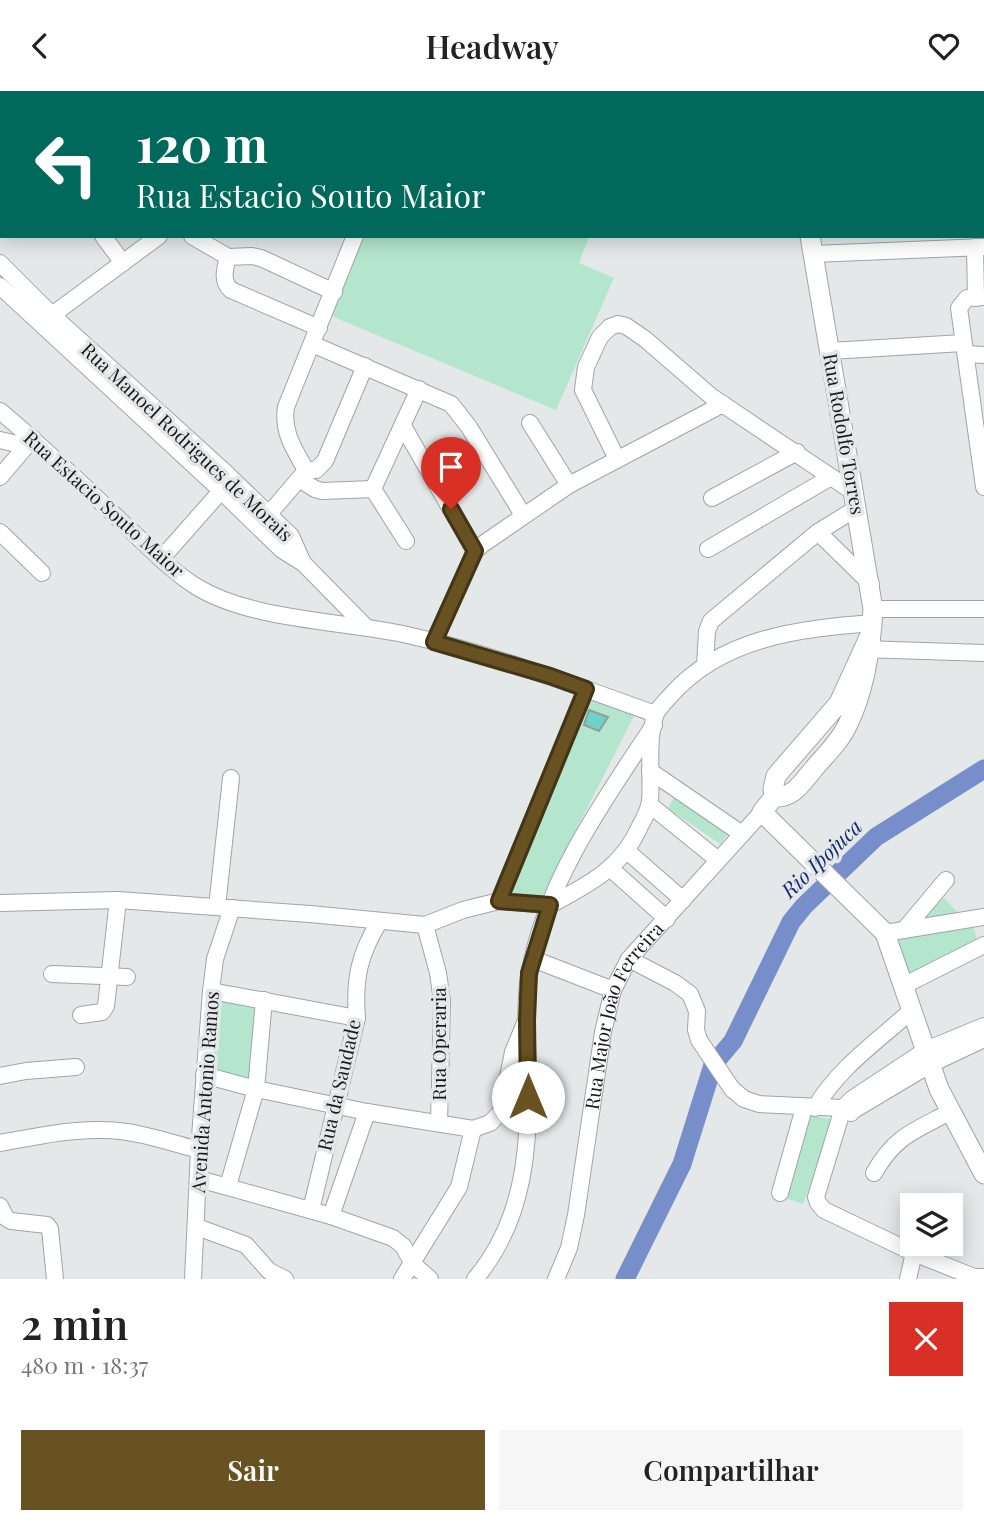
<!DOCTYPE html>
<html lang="pt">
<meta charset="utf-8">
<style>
body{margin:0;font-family:"Playfair Display",serif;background:#f6f6f6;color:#222;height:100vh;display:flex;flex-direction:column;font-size:26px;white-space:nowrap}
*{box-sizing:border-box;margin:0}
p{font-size:23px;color:#767676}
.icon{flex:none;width:38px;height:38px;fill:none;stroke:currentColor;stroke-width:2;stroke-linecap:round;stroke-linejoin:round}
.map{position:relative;height:1188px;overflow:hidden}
.drawer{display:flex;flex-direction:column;background:#fff;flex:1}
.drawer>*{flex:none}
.hud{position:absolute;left:0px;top:0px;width:985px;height:147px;box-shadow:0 4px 18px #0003;background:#00695c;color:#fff;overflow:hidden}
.controls{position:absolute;left:900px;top:1102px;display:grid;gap:14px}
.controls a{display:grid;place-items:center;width:63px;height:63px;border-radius:0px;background:#fff;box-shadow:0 4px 18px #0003;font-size:35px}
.pin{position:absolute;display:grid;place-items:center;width:60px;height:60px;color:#fff;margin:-72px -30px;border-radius:50% 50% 50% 0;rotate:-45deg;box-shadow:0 0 7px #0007}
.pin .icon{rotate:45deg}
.me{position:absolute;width:77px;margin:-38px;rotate:0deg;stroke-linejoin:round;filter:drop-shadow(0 0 5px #0008)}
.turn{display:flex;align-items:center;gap:24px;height:147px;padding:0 21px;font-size:32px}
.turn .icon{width:91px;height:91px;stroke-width:2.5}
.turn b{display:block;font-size:49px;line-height:60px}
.round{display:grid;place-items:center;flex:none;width:74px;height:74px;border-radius:0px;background:#f6f6f6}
.overview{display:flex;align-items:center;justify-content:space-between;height:119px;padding:0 21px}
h1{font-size:42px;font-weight:600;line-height:52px}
.action{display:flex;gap:14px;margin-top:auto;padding:14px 21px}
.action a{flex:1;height:80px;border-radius:0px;background:#695222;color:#fff;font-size:28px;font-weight:600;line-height:80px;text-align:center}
.action a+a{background:#f6f6f6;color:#222}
header{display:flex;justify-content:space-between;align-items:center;height:91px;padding:0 21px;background:#fff;font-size:32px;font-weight:600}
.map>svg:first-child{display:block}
</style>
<header><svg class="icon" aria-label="back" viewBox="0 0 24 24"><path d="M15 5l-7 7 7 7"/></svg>Headway<svg class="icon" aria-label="heart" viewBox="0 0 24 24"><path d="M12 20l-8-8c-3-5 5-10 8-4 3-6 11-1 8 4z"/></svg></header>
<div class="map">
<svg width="984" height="1188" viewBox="0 0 984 1188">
<rect width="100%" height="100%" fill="#e4e8e9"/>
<path fill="#b4e5cd" d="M358,145H582L588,148L579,172L614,187L556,319L329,224Z
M588,604L635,623L543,804L508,806Z
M675,705L730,740L720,753L668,717Z
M944,807L961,825L912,835Z
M973,833L978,853L910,887L896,846Z
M218,909L258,915L252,987L210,980Z
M805,1024L833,1028L822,1064L803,1113L785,1107Z"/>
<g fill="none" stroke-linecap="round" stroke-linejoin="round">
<path stroke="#778eca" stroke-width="19" d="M717,969L733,950L791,831L804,815L876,746L984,678
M625,1188L682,1073L713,974"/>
</g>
<path fill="#6ed1ca" stroke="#979c9b" stroke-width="2" d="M589,619L608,626L599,640L584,634Z"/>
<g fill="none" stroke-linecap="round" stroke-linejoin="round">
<g stroke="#a0a4a6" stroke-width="18">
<g id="minor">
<path d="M213,0L214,2"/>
<path d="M343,0L344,2"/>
<path d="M437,0V2"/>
<path d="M518,0V2"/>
<path d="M608,0V2"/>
<path d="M699,0V2"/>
<path d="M927,0V2"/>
<path d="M746,2L766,0"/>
<path d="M103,145L123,172"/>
<path d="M192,145L228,166"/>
<path d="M975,156L976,207"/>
<path d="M813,163L984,156"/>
<path d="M228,166C225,178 221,190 231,199L319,237"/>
<path d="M228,166L252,165L261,167L334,201"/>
<path d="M0,172L52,224L227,383L291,445L303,472L366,536"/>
<path d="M0,195L216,395L282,459L303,472"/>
<path d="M984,206L967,207L959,217L984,396"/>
<path d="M52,224L159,145"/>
<path d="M312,253L451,313L469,336L523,424"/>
<path d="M830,260L963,252"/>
<path d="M966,263L984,264"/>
<path d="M0,320C43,356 84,395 125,434C148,455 171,480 197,496C251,529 341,530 403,543C489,562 572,593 655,623"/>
<path d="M530,332L569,394"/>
<path d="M403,335L475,460"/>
<path d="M0,349L26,355"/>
<path d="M617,368L583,299L586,276L600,246L610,236L618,233L626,235L645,248L712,306L855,402"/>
<path d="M306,379C294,358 282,341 286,316L355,145"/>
<path d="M306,379H316L325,370L365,275"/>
<path d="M0,386L33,347"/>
<path d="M299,388L315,398L322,400L373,398L419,298"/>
<path d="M373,398L406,450"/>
<path d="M712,407L797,361"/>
<path d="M268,424L305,381"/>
<path d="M0,441L42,482"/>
<path d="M818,441L871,493"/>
<path d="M708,458L831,386"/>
<path d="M161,468L221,400"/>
<path d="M873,518H984"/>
<path d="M434,551L475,460L483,453L569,394L723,313"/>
<path d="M863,558L984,562"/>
<path d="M705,574L707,540L711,530L818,441L857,417"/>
<path d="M650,680L742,743"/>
<path d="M650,714L718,769"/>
<path d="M627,760L683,809"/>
<path d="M611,778L667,828"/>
<path d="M499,810L586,598"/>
<path d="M0,812L118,809L310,823L425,834L463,819L499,810L550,814"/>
<path d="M550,814C588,794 622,777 640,735C644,728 649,719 650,710C652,684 647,650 655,625C657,618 666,610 671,604C723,546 799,538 872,532"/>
<path d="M217,816L231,687"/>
<path d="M425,834L438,882L442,910L439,1032"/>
<path d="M904,839L946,789"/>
<path d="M885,842L984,826"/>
<path d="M533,868L613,899"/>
<path d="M629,868L675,892L690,903L697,920L696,939L699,949L732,998L744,1008L759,1013L843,1017L851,1022"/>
<path d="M52,883L127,886"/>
<path d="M903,895L984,854"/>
<path d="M211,900L357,927"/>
<path d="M81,924L102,921L106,915L118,809"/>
<path d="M984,935L926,959L852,1008L843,1017L816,1106L818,1112L824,1119L914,1162L974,1186H984"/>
<path d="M204,984L256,998L367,1021L473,1038L490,1032L501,1021L513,961L525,932"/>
<path d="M0,985L26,980L76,976"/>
<path d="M815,1017C838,977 879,949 912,919"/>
<path d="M854,1019L931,973L984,948"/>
<path d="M0,1052C34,1046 68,1038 103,1039C135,1039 168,1051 199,1059"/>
<path d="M874,1082C895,1045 914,1040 950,1021"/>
<path d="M199,1088L331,1125L393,1147L403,1155L413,1173L430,1188"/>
<path d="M228,1095L256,998L264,909"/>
<path d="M780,1102L804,1017"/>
<path d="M0,1115L6,1127L11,1130L47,1134L50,1138L55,1188"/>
<path d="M311,1119L357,927C354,888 359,864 379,831"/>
<path d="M331,1125L367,1021"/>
<path d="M197,1136L246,1154L269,1180L285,1188"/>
<path d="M193,1188L199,1059L211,900L215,868L232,817"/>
<path d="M402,1188L459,1096L473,1038"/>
<path d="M475,1188C526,1128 530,1052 528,976C527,945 524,911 530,880C546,790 604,709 654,634"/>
<path id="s1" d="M556,1188L569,1157L576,1124L603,941L613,899L629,868L762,721"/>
<path d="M908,1188L914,1162"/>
</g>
</g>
<g stroke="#a0a4a6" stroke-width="21">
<path id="major" d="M785,0V2
M871,542L839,612L776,685L773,698L774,706L762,721L885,842L939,998L984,1083
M774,706C793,707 801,693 812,680C824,665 840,651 848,633C865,598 871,557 873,518L810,145"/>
</g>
<use href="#minor" stroke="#fff" stroke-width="16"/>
<use href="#major" stroke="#fff" stroke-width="19"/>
</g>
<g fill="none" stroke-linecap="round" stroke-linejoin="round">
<g stroke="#443516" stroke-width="18">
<path id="route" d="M451,418L475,460L434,551L550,585L586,598L499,810L550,814L529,882L527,929L528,1006"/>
</g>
<use href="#route" stroke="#695222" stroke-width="12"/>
</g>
<g text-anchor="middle" stroke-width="7" stroke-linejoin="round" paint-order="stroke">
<g font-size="19" fill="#18191a" stroke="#e4e8e9">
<text transform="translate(844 343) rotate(80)" y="7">Rua Rodolfo Torres</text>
<text transform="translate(187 351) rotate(43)" y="7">Rua Manoel Rodrigues de Morais</text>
<text transform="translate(104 413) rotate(42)" y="7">Rua Estacio Souto Maior</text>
<text dy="7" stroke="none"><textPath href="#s1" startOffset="275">Rua Major João Ferreira</textPath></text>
<text transform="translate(439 953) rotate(-90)" y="7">Rua Operaria</text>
<text transform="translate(339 994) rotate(-77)" y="7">Rua da Saudade</text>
<text transform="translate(205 1001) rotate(-86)" y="7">Avenida Antonio Ramos</text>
</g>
<g font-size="21" font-style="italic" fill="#1a2b72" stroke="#e4e8e9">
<text transform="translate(822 768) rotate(-44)" y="7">Rio Ipojuca</text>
</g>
</g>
</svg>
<div class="controls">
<a><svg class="icon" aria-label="layers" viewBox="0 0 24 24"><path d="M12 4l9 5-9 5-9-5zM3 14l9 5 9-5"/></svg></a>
</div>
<div class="pin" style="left:451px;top:418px;background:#d93025"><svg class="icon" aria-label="arrive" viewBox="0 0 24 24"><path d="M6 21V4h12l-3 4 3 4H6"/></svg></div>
<svg class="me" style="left:528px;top:1006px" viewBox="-20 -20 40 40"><circle r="19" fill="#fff"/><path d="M0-13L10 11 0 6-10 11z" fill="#695222"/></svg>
<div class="hud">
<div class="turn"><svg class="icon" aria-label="left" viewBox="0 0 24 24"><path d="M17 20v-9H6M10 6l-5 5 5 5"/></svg><div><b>120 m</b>Rua Estacio Souto Maior</div></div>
</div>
</div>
<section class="drawer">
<div class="overview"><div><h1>2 min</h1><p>480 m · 18:37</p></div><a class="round" style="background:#d93025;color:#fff"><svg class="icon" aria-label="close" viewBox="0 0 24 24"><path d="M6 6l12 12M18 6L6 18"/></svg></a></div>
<div class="action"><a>Sair</a><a>Compartilhar</a></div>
</section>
